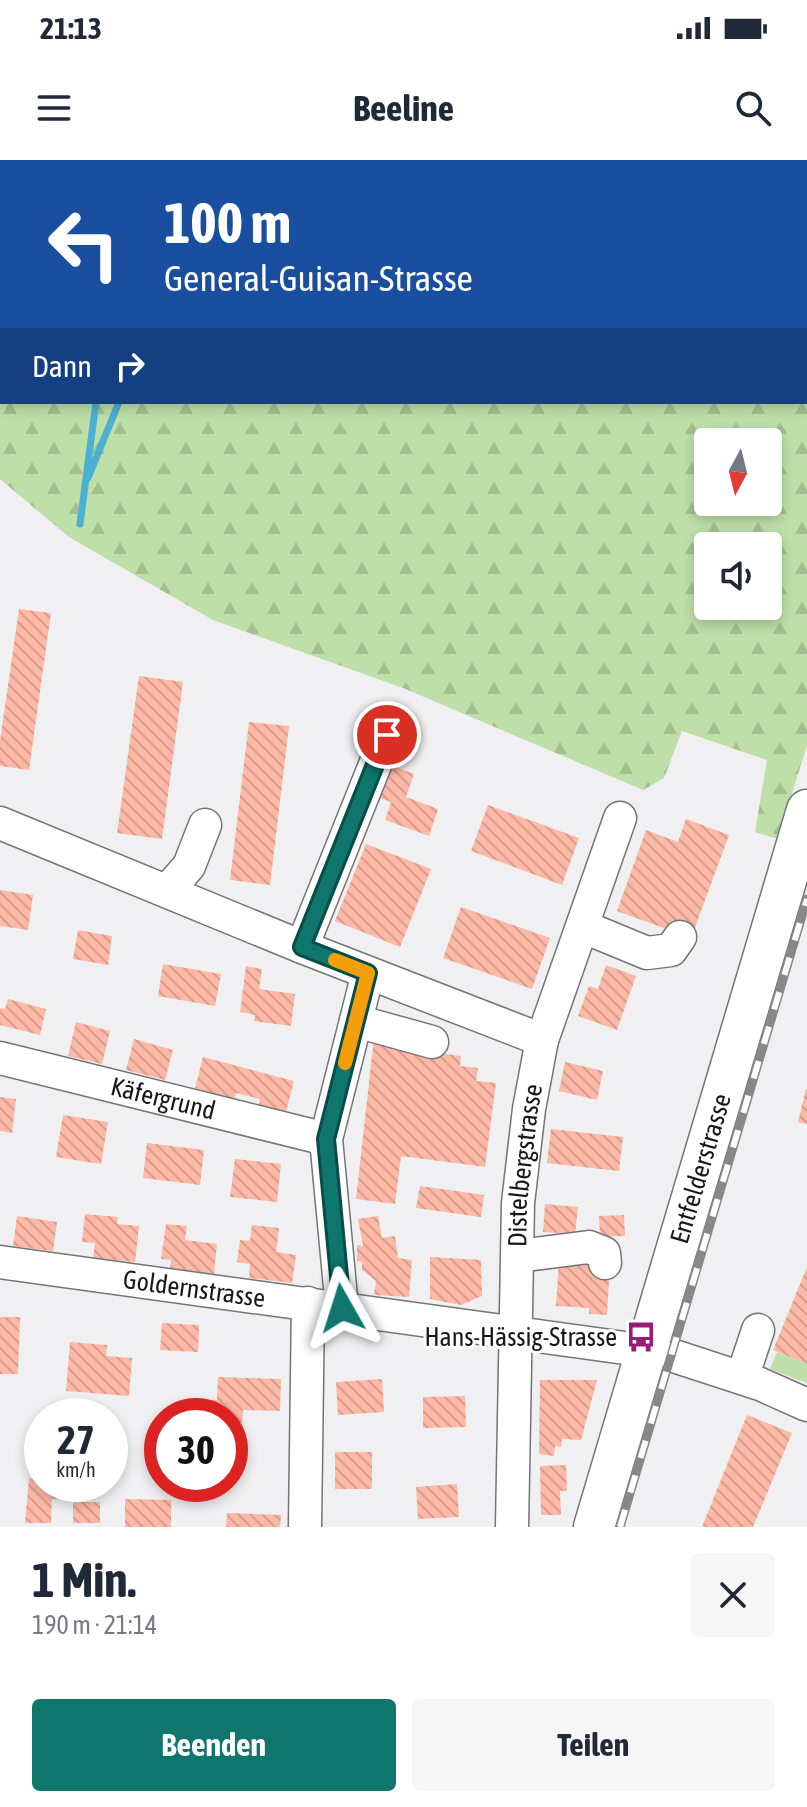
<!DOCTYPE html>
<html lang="de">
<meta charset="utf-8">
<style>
body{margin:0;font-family:"Asap Condensed",sans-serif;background:#f6f6f7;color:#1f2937;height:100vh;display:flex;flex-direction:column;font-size:30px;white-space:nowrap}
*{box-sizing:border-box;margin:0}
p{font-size:26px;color:#747a83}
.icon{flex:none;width:44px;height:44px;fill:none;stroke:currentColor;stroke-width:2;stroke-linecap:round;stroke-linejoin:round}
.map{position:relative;height:1367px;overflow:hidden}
.sheet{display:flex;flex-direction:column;background:#fff;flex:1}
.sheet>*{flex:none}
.guide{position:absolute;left:0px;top:0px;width:808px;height:244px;box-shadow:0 4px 12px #0003;background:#1a4fa0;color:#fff;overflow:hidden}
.needle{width:52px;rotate:187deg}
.buttons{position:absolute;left:694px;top:268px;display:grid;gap:16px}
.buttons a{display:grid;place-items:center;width:88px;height:88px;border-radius:8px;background:#fff;box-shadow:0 4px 12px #0003;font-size:40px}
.speed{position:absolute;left:24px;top:1238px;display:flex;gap:16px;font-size:40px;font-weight:700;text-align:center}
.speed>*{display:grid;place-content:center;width:104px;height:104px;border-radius:50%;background:#fff;box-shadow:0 4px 12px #0003;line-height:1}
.speed small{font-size:20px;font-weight:400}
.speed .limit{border:12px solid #d22;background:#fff;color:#111}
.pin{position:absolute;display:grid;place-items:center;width:68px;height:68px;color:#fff;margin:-34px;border:4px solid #fff;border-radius:50%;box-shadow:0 2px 8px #0007}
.me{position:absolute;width:88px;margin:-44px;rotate:354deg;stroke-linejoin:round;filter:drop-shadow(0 0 6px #0008)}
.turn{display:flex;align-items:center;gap:28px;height:168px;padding:0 32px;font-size:36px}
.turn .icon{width:104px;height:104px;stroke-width:2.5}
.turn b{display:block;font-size:56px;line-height:68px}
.then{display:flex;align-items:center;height:76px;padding:0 32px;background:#0003;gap:16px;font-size:30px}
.round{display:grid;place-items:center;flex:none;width:84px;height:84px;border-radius:8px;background:#f6f6f7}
.summary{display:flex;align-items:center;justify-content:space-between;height:136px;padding:0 32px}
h1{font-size:48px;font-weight:700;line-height:60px}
.primary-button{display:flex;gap:16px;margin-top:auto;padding:16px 32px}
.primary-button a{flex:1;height:92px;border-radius:8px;background:#0f766e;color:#fff;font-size:32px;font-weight:700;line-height:92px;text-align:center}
.primary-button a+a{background:#f6f6f7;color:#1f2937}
.status{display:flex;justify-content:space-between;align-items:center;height:56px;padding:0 40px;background:#fff;direction:ltr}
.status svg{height:22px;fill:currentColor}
header{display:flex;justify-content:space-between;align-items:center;height:104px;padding:0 32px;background:#fff;font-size:36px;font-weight:700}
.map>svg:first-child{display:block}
</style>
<div class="status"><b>21:13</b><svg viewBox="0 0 49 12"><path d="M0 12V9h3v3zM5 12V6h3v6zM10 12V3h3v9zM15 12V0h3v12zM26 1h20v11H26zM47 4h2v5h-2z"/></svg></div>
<header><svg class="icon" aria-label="menu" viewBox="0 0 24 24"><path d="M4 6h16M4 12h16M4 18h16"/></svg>Beeline<svg class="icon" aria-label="search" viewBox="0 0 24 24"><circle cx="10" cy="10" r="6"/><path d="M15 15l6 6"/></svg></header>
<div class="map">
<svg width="807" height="1367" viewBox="0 0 807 1367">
<defs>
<pattern id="forest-firs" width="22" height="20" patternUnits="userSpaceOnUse" patternTransform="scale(2)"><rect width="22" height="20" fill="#bedfa8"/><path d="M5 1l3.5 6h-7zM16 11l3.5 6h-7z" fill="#a3bf90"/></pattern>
<pattern id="building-back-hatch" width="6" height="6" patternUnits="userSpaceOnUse" patternTransform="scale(2)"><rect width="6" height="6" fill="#fdb8a6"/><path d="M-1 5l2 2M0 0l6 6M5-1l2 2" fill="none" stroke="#d89d8e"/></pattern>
</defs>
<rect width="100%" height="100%" fill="#f0f0f2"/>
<path fill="url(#forest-firs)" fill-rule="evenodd" d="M0,0H807V585L778,679L755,672L767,600L682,571L664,618L643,630L403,528L213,460L69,377L0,319ZM2,2H806V242H2ZM708,282H768V342H708ZM708,386H768V446H708Z"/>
<path fill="#bedfa8" d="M777,1192L807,1204V1223L770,1209Z"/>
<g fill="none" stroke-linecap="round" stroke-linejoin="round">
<path stroke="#4cb0d3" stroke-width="7" d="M152,2V0
M225,2L226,0
M797,2L804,0
M88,318L119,242
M80,364L96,242"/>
</g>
<path fill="url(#building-back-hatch)" d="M19,449L51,453L29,610L0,606V581Z
M139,516L183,522L162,679L117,673Z
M249,562L289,566L270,725L230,720Z
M388,604L414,614L406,637L438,649L429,676L385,660L391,642L376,637Z
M488,645L579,678L562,725L471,691Z
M686,659L729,675L691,778L617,751L646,670L678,682Z
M366,684L431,709L400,787L335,761Z
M0,730L33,735L28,770L0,766Z
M461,747L550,778L532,829L443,798Z
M78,770L112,776L108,805L73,799Z
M163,804L221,814L215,846L158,836Z
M606,805L636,816L617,870L578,856L589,826L598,829Z
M246,806L262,809L259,829L295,834L291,866L254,861L255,855L240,852Z
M8,839L46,849L40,875L0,865V848L5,849Z
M76,862L110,871L102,904L68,896Z
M374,878L397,888L461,896L460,906L478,908L476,921L496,923L485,1007L401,996L395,1044L356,1039Z
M134,879L173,890L165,920L126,910Z
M203,897L294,921L286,952L259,945L260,939L236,933L234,939L195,928Z
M565,902L603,911L597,940L559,931Z
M806,929H807V964L798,962Z
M0,937L16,939L12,973L0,971Z
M63,955L108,962L101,1004L56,997Z
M551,969L623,977L619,1011L547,1003Z
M147,983L204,990L200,1025L143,1018Z
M235,999L281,1004L277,1042L230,1037Z
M420,1026L484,1035L481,1057L416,1048Z
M545,1044L578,1047L575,1074L543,1072Z
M85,1054L118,1057L117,1064L139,1066L135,1102L93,1098L95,1083L82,1082Z
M624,1055L625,1076L600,1077L599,1056Z
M17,1056L57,1062L53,1091L13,1086Z
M378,1056L382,1078L395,1076L398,1098L412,1100L409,1137L374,1135L376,1121L362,1110V1102L357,1101V1085L363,1086L358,1059Z
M166,1064L187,1066L185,1080L217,1084L214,1114L170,1109L171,1100L161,1099Z
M252,1065L279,1068L276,1092L296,1095L292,1123L249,1118L250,1104L237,1102L240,1080L250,1081Z
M430,1097L481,1100L482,1136L461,1145L430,1139Z
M559,1100L610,1103L607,1155L589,1154V1148L556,1146Z
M807,1107V1204L773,1190Z
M0,1157H20L18,1214H0Z
M162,1163L199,1165L198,1192L160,1190Z
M70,1182L107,1185L106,1196L132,1198L129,1236L66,1231Z
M218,1217L281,1219L280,1251L243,1250L242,1265H230V1256H207L208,1240H217Z
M382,1219L384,1252L338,1255L336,1222Z
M540,1220H597L581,1280L562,1279L561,1287L555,1286L554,1296L539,1294Z
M465,1236L466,1267L423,1268V1237Z
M747,1255L792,1273L753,1367H702Z
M335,1292H372V1329H335Z
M566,1305L567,1331H560L561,1355H541L540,1306Z
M29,1318L42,1319V1324H84V1340L52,1339L51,1363H25Z
M457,1324L459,1357L418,1359L416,1327Z
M125,1339L171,1340V1367H125Z
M73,1342H100V1363H73Z
M227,1353L281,1355L280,1367H226Z"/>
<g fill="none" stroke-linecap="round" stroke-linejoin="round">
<g stroke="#747476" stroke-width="35">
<g id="minor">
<path d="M0,663L302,787L542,880"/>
<path d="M168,730L189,706L205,665"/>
<path d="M584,767L647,793L671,790L680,777"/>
<path d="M302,787L387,575"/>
<path d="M356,861L432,882"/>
<path id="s1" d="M0,898L326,979"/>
<path d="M518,1096L589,1087L604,1093L605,1103"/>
<path id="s2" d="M0,1102L625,1188"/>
<path d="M342,1148L326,979L368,813"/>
<path d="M677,1197L760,1224L807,1245"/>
<path d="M742,1218L758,1170"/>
<path d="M305,1367L308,1143"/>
<path id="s3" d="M512,1367L518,1043L529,949L542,880L620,658"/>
</g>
</g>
<g stroke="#747476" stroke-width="43">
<g id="major">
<path id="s4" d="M594,1367L807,650"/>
</g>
</g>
<use href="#minor" stroke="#fff" stroke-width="32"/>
<use href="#major" stroke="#fff" stroke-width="40"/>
<g stroke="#888889" stroke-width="9">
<path id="rail" d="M620,1367L807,739"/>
</g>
<use href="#rail" stroke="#fefeff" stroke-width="6" stroke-dasharray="18" stroke-linecap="butt"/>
</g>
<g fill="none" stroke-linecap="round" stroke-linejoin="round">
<g stroke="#0a4d48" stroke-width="20">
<path id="route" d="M342,1148L326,979L368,813L302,787L387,575"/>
</g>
<use href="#route" stroke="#0f766e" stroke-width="14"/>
<path stroke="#f59e0b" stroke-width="14" d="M335,800L368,813L345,903"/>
</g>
<defs>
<g id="bus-bare" transform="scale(2.4)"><path d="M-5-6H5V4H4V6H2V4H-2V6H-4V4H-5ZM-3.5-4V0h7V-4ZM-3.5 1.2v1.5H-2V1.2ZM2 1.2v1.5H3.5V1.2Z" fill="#971d77" stroke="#fefeff" stroke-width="2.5" paint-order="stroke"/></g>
</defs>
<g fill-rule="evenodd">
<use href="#bus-bare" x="641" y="1177"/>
</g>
<g text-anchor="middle" stroke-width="6" stroke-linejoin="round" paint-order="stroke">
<g font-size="26" fill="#171718" stroke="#fefeff">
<text dy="9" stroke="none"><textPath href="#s1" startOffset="168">Käfergrund</textPath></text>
<text dy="9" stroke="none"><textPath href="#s3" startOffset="362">Distelbergstrasse</textPath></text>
<text dy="9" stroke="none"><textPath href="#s4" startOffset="374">Entfelderstrasse</textPath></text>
<text dy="9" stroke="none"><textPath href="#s2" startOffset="196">Goldernstrasse</textPath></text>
</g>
<g font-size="26" fill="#171718" stroke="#fefeff" text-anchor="end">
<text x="617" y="1186">Hans-Hässig-Strasse</text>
</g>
</g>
</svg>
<div class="buttons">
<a><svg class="needle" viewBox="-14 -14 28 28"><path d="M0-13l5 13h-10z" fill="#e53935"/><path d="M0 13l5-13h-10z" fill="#747a83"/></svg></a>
<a><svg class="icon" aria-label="sound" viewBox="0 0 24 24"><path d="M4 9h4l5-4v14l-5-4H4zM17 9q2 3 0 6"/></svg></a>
</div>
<div class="speed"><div>27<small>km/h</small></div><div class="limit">30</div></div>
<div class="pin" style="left:387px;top:575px;background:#d93025"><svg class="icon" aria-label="arrive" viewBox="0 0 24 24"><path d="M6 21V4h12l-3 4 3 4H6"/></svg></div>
<svg class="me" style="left:342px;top:1148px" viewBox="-20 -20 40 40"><path d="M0-17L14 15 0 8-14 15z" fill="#0f766e" stroke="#fff" stroke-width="4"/></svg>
<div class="guide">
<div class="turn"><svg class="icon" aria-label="left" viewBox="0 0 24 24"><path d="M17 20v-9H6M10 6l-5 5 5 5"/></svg><div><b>100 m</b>General-Guisan-Strasse</div></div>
<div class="then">Dann<svg class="icon" aria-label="right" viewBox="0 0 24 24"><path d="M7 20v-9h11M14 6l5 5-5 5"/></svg></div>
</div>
</div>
<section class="sheet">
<div class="summary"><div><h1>1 Min.</h1><p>190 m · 21:14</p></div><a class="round"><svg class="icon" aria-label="close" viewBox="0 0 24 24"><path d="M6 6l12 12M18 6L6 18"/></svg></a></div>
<div class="primary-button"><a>Beenden</a><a>Teilen</a></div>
</section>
